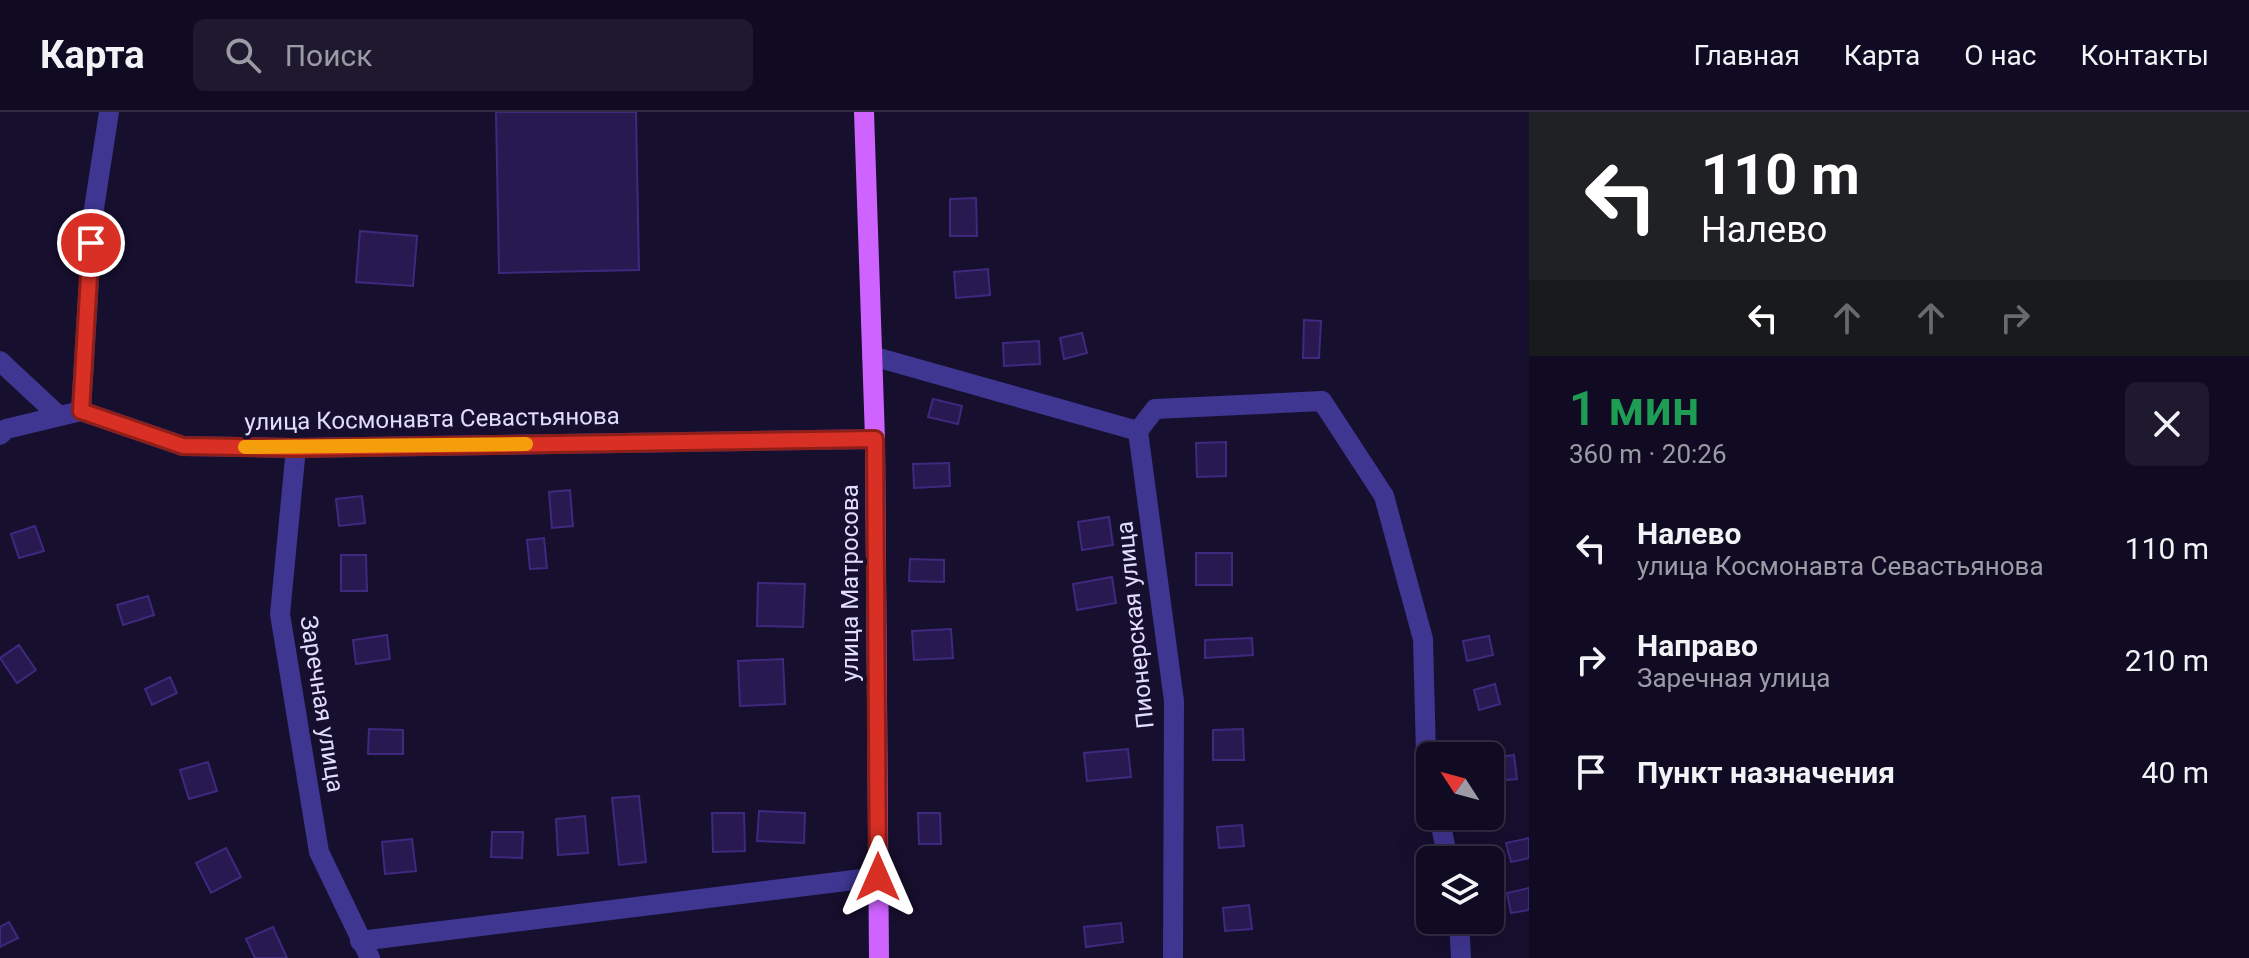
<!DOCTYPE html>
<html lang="ru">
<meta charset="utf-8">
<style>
body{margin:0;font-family:Roboto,sans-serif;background:#1e192f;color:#f1f3f6;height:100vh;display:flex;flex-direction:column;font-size:30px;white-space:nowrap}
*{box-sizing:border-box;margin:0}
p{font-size:26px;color:#9c9ba5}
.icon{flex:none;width:44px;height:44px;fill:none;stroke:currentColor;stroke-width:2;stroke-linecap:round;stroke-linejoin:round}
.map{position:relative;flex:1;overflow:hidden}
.side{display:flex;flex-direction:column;background:#100b22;width:720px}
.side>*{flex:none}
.banner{background:#202124;color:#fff;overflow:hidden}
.needle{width:52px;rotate:306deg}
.tools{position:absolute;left:1416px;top:630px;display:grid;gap:16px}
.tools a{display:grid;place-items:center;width:88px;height:88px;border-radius:12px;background:#100b22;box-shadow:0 8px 32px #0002,0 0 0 2px #302b40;font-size:40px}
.pin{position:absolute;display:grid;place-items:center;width:68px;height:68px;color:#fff;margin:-34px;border:4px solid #fff;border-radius:50%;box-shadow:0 2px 8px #0007}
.me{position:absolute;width:88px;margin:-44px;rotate:0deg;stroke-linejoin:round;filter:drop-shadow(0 0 6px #0008)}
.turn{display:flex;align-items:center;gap:28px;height:168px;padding:0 40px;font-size:36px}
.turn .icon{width:104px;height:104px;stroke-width:2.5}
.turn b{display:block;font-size:56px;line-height:68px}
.lanes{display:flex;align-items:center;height:76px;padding:0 40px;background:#0003;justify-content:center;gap:40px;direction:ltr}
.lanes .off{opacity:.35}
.round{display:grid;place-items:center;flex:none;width:84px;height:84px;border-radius:12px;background:#1e192f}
.headline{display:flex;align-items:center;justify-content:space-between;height:136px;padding:0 40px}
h1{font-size:48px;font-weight:600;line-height:60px;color:#1e9e55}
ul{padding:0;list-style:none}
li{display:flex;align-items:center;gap:24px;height:112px;padding:0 40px}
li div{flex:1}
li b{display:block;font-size:30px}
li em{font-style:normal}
header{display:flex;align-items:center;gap:48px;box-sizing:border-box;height:112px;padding:0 40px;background:#100b22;border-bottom:2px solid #302b40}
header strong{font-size:38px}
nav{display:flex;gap:44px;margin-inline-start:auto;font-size:28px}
.search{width:560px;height:72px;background:#1e192f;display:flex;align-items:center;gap:20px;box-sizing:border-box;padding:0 28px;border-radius:12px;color:#9c9ba5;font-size:30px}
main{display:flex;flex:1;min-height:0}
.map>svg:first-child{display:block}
</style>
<header>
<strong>Карта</strong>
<div class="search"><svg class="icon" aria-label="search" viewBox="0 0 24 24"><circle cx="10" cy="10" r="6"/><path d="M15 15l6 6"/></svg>Поиск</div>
<nav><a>Главная</a><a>Карта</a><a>О нас</a><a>Контакты</a></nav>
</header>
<main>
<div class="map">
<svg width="1529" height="846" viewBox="0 0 1529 846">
<rect width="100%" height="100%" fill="#160f2e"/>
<path fill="#281951" stroke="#3f297f" stroke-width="2" d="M496,0H636L639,158L499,161Z
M976,86L977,124H950V87Z
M360,119L417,124L413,174L356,170Z
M988,157L990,183L956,186L954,160Z
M1304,208L1321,209L1319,246H1303Z
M1082,221L1087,241L1064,247L1060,226Z
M1039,229L1040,252L1004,254L1003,231Z
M933,287L962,294L958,312L928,305Z
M1226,330V364L1197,365L1196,331Z
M949,351L950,374L914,376L913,352Z
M570,378L573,414L552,416L549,380Z
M362,384L365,411L339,414L336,387Z
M1109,405L1113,433L1082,438L1078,410Z
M35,414L44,439L19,446L11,422Z
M544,426L547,456L530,457L527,428Z
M1196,441H1232V473H1196Z
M341,443H366L367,479H341Z
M910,447L944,448V470L909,469Z
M1112,465L1116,491L1077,498L1073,472Z
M758,471L805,472L803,515L757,514Z
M148,484L154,503L123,513L117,493Z
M951,517L953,546L914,548L912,519Z
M387,523L390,547L356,552L353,528Z
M1489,524L1493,543L1467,549L1463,529Z
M1252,526L1253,543L1205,546V528Z
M19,533L36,558L17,571L0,546Z
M783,547L785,592L740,594L738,549Z
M170,565L177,581L152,593L145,577Z
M1495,572L1500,592L1479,598L1474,578Z
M369,617L403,618V642H368Z
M1243,617L1244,648H1213V618Z
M1128,637L1131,665L1087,669L1084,641Z
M1514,643L1517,667L1495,669L1493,646Z
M208,650L217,679L189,687L180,658Z
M639,684L646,750L619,753L612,686Z
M759,699L805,701L804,731L757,729Z
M712,701H744L745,739L713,740Z
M918,701H940L941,732H919Z
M585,704L588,741L558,743L556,707Z
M1242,713L1244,734L1219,736L1217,715Z
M492,720H523L522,746L491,745Z
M1529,726V746L1511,750L1506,731Z
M412,727L416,759L385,762L382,730Z
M226,736L241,765L211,781L196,751Z
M1529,776V798L1511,801L1507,781Z
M1249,793L1252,817L1225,819L1223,796Z
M9,810L18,826L0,835V815Z
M1121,811L1123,830L1086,835L1084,815Z
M273,815L287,846H255L246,827Z"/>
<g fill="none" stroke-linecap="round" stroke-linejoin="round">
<path stroke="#3f3691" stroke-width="20" d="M872,244L1138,319L1155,297L1322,289L1384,384L1423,527L1426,642L1430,662
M0,249L59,304
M81,299L93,103L109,0
M1138,319L1174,589L1173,846
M0,323L6,317L81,299L183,334L296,336L875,327
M296,336L280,502L319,740L370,846
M1439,704L1448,748
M1459,808L1461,846
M360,829L878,765"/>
<path stroke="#ce63ff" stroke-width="20" d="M864,0L875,327L879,846"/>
</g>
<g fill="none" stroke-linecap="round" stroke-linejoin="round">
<g stroke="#8d1f18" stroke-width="20">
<path id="route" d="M91,131L81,299L183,334L296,336L875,327L878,765"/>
</g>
<use href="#route" stroke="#d93025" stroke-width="14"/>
<path stroke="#f59e0b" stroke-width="14" d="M245,335L526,332"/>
</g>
<g text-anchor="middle" stroke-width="8" stroke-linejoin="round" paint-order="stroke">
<g font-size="24" fill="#e2dcff" stroke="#160f2e">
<text transform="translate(432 307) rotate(-1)" y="8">улица Космонавта Севастьянова</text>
<text transform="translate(850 471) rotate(-90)" y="8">улица Матросова</text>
<text transform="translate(1135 513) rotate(-96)" y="8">Пионерская улица</text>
<text transform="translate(322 592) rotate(81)" y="8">Заречная улица</text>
</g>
</g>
</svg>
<div class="tools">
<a><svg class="needle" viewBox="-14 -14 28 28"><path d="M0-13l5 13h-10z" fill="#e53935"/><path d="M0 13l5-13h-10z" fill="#9c9ba5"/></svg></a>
<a><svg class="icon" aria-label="layers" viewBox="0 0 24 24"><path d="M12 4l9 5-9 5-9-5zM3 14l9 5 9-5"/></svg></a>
</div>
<div class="pin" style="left:91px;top:131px;background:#d93025"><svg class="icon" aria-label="arrive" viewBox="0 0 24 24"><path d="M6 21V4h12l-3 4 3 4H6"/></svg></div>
<svg class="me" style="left:878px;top:765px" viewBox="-20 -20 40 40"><path d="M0-17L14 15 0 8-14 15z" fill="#d93025" stroke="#fff" stroke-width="4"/></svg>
</div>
<section class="side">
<div class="banner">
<div class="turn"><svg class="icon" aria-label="left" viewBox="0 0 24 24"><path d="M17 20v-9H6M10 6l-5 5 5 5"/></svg><div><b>110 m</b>Налево</div></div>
<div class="lanes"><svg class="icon" aria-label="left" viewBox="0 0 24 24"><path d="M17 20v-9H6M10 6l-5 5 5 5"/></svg><svg class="icon off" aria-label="ahead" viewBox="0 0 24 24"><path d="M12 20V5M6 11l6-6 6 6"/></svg><svg class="icon off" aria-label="ahead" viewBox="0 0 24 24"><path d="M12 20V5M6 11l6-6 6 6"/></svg><svg class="icon off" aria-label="right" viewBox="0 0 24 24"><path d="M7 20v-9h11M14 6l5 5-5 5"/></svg></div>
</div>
<div class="headline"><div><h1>1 мин</h1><p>360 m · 20:26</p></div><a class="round"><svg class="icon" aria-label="close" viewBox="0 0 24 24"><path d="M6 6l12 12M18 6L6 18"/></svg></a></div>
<ul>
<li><svg class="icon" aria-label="left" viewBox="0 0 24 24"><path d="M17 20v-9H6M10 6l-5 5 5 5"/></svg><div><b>Налево</b><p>улица Космонавта Севастьянова</p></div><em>110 m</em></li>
<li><svg class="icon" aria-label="right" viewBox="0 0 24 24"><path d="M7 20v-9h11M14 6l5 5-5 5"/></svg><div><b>Направо</b><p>Заречная улица</p></div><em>210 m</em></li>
<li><svg class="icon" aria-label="arrive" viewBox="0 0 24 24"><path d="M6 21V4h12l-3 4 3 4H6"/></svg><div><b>Пункт назначения</b></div><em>40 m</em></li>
</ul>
</section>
</main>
